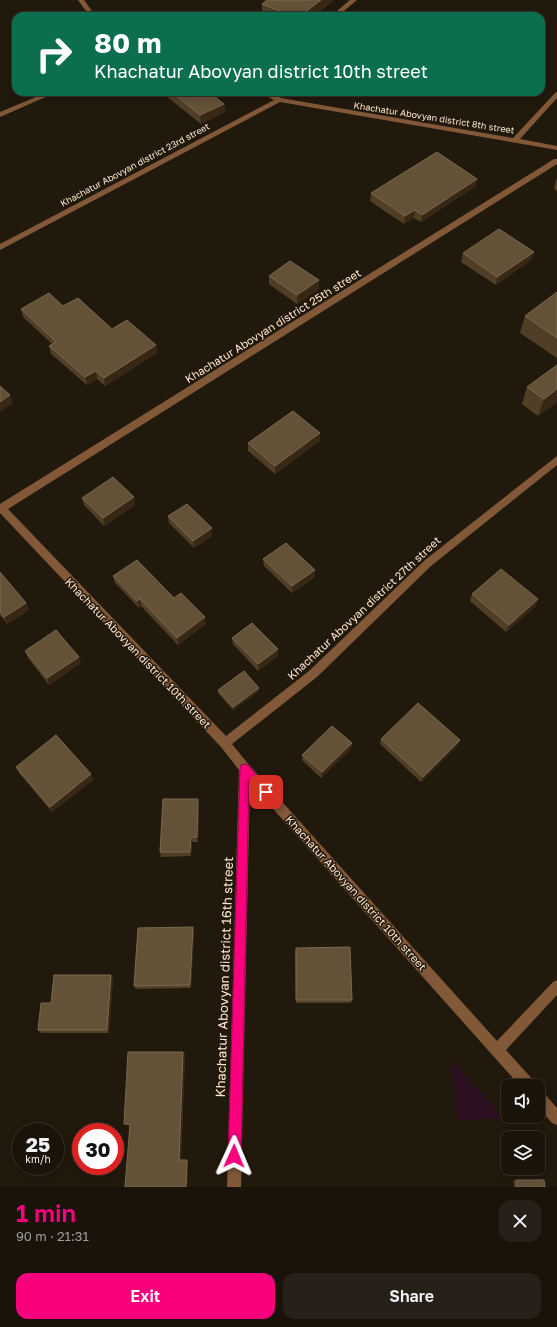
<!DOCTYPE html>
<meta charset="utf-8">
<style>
body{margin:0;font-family:"Golos Text",sans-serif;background:#272018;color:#f1f3f6;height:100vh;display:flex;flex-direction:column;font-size:15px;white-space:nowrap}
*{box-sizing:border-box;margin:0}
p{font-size:13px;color:#9f9e9c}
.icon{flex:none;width:22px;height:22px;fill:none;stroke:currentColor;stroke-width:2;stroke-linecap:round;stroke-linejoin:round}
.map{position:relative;height:1187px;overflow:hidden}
.details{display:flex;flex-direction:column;background:#1a130a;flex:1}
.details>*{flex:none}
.top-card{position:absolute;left:12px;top:12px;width:533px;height:84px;border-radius:12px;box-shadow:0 2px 10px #0003,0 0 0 1px #38322b;background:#0b6e4f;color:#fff;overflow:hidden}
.tools{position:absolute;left:501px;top:1079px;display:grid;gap:8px}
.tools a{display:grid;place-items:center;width:44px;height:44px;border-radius:8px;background:#1a130a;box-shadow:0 2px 10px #0003,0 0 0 1px #38322b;font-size:20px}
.speed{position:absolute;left:12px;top:1123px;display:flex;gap:8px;font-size:20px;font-weight:700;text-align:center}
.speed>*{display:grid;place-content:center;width:52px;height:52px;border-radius:50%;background:#1a130a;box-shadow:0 2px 10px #0003,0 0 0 1px #38322b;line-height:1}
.speed small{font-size:10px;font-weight:400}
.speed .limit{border:6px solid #d22;background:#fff;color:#111}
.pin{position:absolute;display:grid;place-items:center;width:34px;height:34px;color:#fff;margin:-17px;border-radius:8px;box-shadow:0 2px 6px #0006}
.me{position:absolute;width:44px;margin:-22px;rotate:1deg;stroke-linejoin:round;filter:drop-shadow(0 0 3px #0008)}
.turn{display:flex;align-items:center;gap:14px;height:84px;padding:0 16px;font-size:18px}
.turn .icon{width:52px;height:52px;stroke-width:2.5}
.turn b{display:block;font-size:28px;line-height:34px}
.round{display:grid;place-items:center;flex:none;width:42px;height:42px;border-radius:12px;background:#272018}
.headline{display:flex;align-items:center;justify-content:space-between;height:68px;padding:0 16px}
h1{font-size:24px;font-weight:600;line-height:30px;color:#f9007d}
.cta{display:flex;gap:8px;margin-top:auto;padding:8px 16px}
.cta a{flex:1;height:46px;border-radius:12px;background:#f9007d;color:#fff;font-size:16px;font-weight:600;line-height:46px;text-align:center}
.cta a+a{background:#272018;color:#f1f3f6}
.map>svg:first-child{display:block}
</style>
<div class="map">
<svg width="557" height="1187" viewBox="0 0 557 1187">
<rect width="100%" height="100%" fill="#22190d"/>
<path fill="#2c1022" d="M451,1060L504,1118L458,1121Z"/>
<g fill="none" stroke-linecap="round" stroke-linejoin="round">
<path fill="#815838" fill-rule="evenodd" d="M78,0H84L92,11L101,16C88,16 85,10 78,0Z
M350,0H357L338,16H331Z
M48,92H57L0,117V112Z
M260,92H268L281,98L513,138L555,93L557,92V98L520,139L557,146V150L280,102L0,250V244L274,100Z
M554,159H557V164L8,509L226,736L309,671L425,560L557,456V465L431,566L317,677L232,744L249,765L497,1041L553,982L557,980V995L506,1050L534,1081L535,1086H520L250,783L241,1187H227L239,770L221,747L0,513V504Z
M538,1090L543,1092L557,1108V1125L552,1123L538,1107Z"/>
</g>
<path fill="#503f26" d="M334,0L314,16H264L262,15V4Z
M161,92H209L224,104L225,112L201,124Z
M557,179V191L554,189L556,180Z
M476,186L421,222L414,218L404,224L370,201L371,193Z
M534,252L531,260L496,285L461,262L463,253Z
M269,276L319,289L297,304L269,284Z
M557,292V358L520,333L525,316Z
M63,306L112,329L156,345L157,353L105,386L97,379L87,385L51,354L49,346L52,344L23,317L21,309Z
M557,365V402L538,416L522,404L527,387Z
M320,433V441L275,474L248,451V443Z
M82,498L135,505L104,526L84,505Z
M168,516L212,536L194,548L169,523Z
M263,559L315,577L292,593L264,566Z
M0,572L26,603L29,610L7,624L0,615Z
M113,576L174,598L206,624L178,645L141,606L139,608L115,583Z
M472,594L536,606L506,632L470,601Z
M232,638L278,649V656L258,671L233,644Z
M25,651L81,663L49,685L28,658Z
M259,688V691L233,710L218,693V690Z
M381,739L460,740L458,745L421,782L380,744Z
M352,743L351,749L321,778L302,760V755Z
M16,767L91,774L93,780L52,812L19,773Z
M199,804L198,842H192L191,856L161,857L160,852Z
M193,927L194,931L191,988L136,989L134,986Z
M295,951L352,1000L351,1003H296Z
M113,978L109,1033H41L38,1030L51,1003Z
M183,1052L185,1054L181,1160H187L188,1161L187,1187L129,1125H126L124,1124Z
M516,1180L545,1187H514L513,1181Z"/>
<path fill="#362814" d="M321,0H334L314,16H300Z
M224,104L225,112L201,124L200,115Z
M477,179L476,186L421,222L422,215Z
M415,210L414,218L404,224L405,216Z
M534,252L531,260L496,285L497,277Z
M319,280V289L297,304V295Z
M156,345L157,353L105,386L104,378Z
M96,371L97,379L87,385L85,377Z
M557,389V402L538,416L544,399Z
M10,395L13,403L0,412V402Z
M320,433V441L275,474V466Z
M134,497L135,505L104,526L103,518Z
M212,528V536L194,548L193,541Z
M315,570V577L292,593V586Z
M140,599L141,606L139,608L137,601Z
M538,599L536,606L506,632L509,625Z
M26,603L29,610L7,624L4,617Z
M205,617L206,624L178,645L177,638Z
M278,649V656L258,671V664Z
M79,657L81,663L49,685L47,678Z
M259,688V691L233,710V707Z
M460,740L458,745L421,782L423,777Z
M352,743L351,749L321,778L322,772Z
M91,774L93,780L52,812L50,807Z
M198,799L199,804L198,842L197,837Z
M191,837L192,842L191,856L190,852Z
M193,927L194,931L191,988L190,985Z
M111,975L113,978L109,1033L107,1030Z
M183,1052L185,1054L181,1161L179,1160Z
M187,1160L188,1161L187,1187H186Z"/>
<path fill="#635138" stroke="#7b684f" d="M267,0H321L300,16H293L262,4Z
M171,92H209L224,104L200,115Z
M437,152L477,179L422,215L415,210L405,216L371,193Z
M499,229L534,252L497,277L463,253Z
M290,261L319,280L297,295L269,276Z
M557,292V338L525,316Z
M49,293L63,306L78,298L112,329L127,320L156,345L104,378L96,371L85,377L49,346L56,342L21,309Z
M557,365V389L544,399L527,387Z
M0,386L10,395L0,402Z
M293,411L320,433L275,466L248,443Z
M113,477L134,497L103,518L82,498Z
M187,504L212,528L193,541L168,516Z
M286,543L315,570L292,586L263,559Z
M137,560L174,598L181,593L205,617L177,638L140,599L137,601L113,576Z
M501,569L538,599L509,625L472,594Z
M0,572L26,603L4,617L0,612Z
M252,623L278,649L258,664L232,638Z
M56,630L79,657L47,678L25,651Z
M244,671L259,688L233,707L218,690Z
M418,703L460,740L423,777L381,739Z
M332,726L352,743L322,772L302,755Z
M56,735L91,774L50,807L16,767Z
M163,799H198L197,837H191L190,852H160Z
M193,927L190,985L134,986L138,928Z
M350,947L352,1000H296V948Z
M54,975H111L107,1030H38L41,1003H51Z
M128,1052H183L179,1160H187L186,1187H125L130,1124H124Z
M516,1180H544L545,1187H517Z"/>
<path fill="#f9007d" stroke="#a20051" d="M245,764L248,765L271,792L269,796L266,797L262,796L249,781L241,1156L239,1160L234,1162L230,1160L228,1156L240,769L241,765Z"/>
<g text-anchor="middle" stroke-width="3" stroke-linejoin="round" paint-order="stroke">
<g font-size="9" fill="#ffe7ce" stroke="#22190d">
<text transform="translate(434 118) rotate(9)" y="3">Khachatur Abovyan district 8th street</text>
<text transform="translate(135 165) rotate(-28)" y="3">Khachatur Abovyan district 23rd street</text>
</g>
<g font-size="11" fill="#ffe7ce" stroke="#22190d">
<text transform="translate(273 326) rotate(-32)" y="4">Khachatur Abovyan district 25th street</text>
<text transform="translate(364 608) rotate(-43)" y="4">Khachatur Abovyan district 27th street</text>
<text transform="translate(138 653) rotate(46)" y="4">Khachatur Abovyan district 10th street</text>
<text transform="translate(356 893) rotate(48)" y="4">Khachatur Abovyan district 10th street</text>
</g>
<g font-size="13" fill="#ffe7ce" stroke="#22190d">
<text transform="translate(224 977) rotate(-88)" y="5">Khachatur Abovyan district 16th street</text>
</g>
</g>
</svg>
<div class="tools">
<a><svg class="icon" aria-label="sound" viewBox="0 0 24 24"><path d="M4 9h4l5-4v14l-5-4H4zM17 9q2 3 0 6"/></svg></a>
<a><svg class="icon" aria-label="layers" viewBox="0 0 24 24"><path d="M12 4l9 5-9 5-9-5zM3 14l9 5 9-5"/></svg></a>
</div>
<div class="speed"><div>25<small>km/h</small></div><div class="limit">30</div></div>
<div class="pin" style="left:266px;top:792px;background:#d93025"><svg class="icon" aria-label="arrive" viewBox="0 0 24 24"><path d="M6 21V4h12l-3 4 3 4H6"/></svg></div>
<svg class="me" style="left:234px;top:1156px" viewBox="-20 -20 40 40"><path d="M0-17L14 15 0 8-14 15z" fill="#f9007d" stroke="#fff" stroke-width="4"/></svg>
<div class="top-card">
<div class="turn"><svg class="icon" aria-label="right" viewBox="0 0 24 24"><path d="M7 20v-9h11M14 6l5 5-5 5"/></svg><div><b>80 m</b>Khachatur Abovyan district 10th street</div></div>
</div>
</div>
<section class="details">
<div class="headline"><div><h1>1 min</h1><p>90 m · 21:31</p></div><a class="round"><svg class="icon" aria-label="close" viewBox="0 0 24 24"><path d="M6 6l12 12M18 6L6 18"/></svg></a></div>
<div class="cta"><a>Exit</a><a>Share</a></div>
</section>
